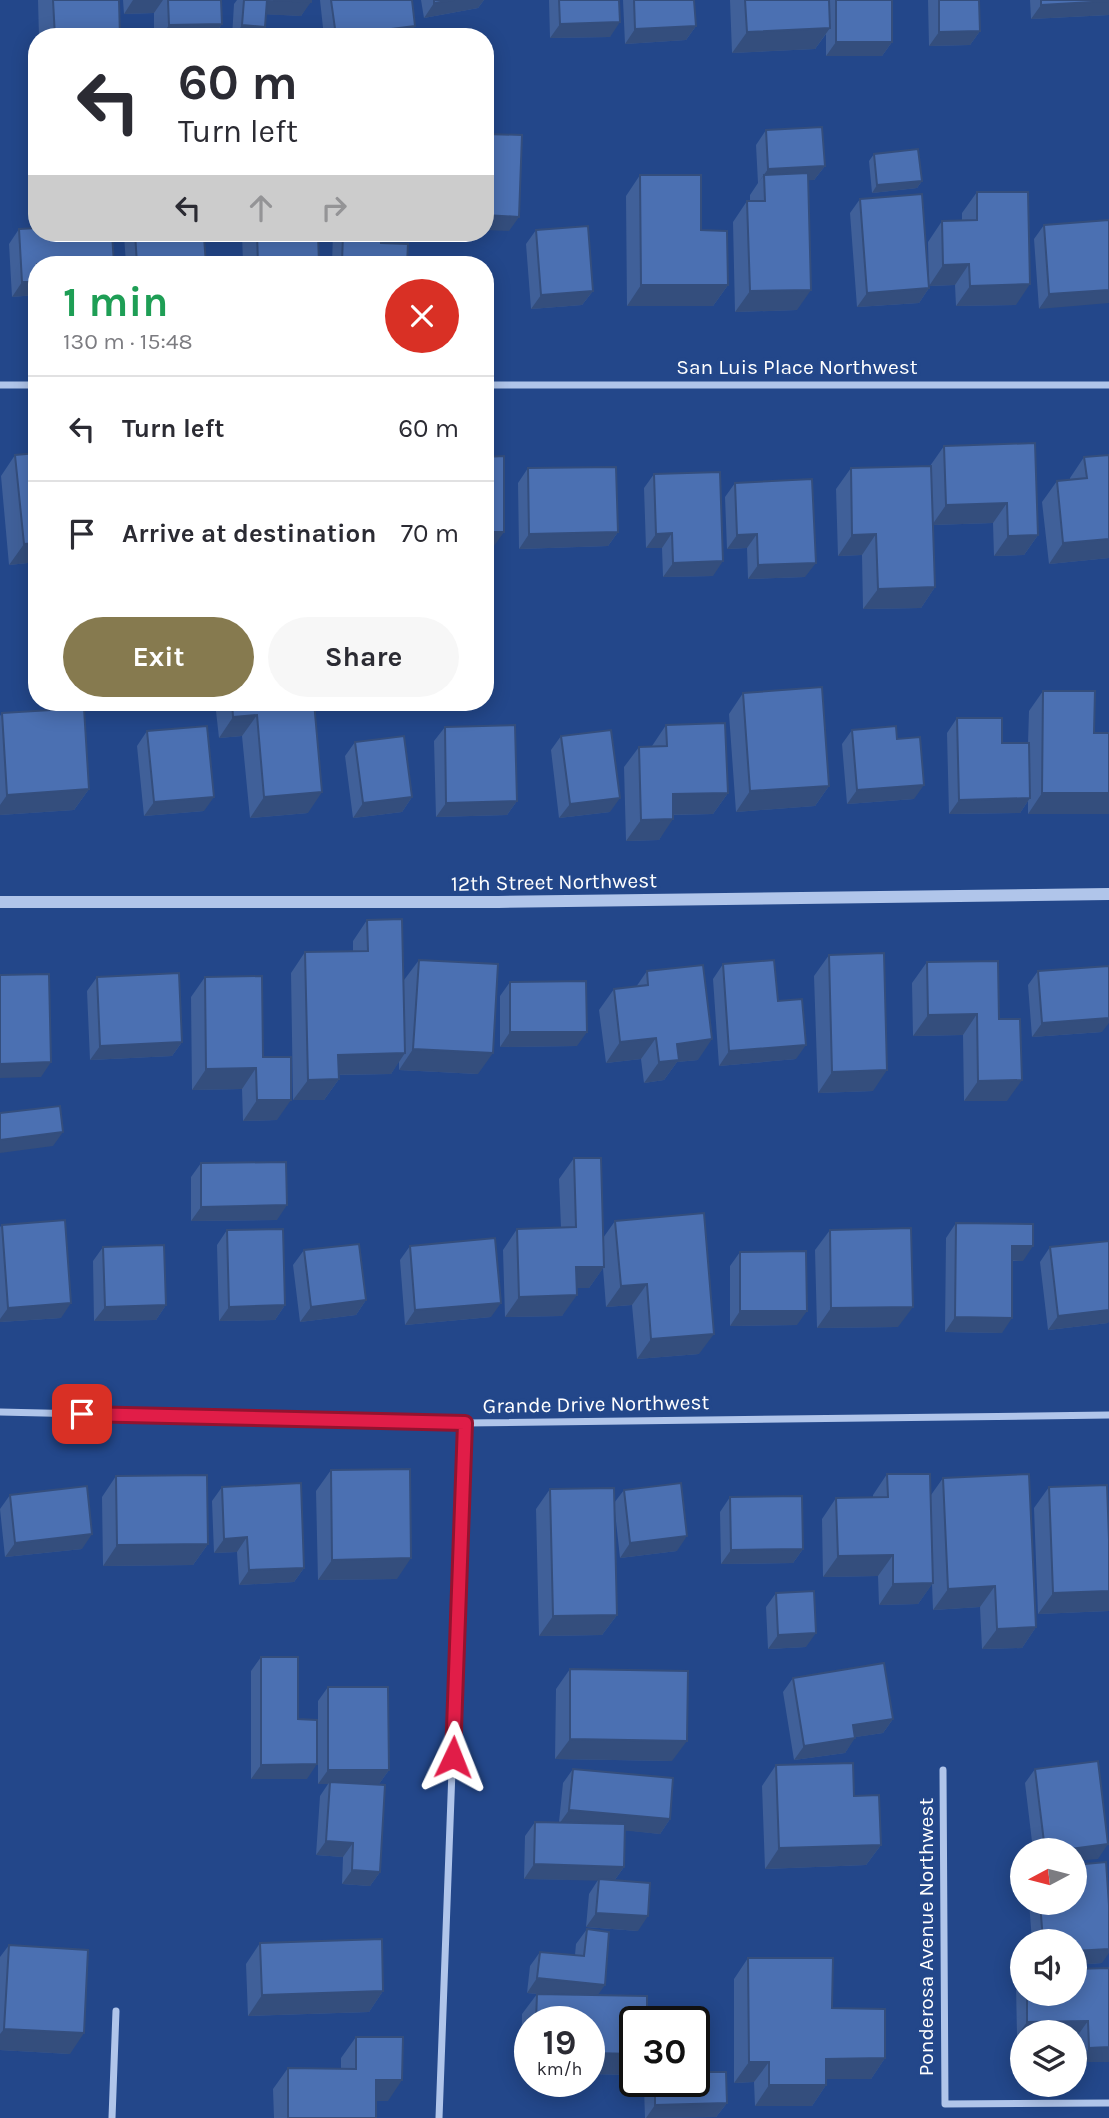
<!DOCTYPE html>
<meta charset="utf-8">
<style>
body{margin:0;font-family:Karla,sans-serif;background:#f7f7f7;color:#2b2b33;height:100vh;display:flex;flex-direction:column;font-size:26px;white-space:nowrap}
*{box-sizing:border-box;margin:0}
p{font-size:23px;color:#7c7c81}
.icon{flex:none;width:38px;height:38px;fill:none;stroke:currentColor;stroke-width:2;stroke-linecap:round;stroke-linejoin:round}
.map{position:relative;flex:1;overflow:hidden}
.panel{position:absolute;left:28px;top:256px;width:466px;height:455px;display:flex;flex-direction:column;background:#fff;border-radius:28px;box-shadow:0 4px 18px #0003}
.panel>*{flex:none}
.banner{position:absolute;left:28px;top:28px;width:466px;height:214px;border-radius:28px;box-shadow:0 4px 18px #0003;background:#fff;color:#2b2b33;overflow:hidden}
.needle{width:46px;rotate:263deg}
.buttons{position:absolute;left:1010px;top:1838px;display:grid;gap:14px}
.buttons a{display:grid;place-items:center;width:77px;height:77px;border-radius:50%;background:#fff;box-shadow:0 4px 18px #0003;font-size:35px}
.speed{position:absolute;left:514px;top:2006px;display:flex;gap:14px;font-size:35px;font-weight:700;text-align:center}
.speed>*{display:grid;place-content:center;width:91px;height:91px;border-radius:50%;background:#fff;box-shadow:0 4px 18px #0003;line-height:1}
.speed small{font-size:18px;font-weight:400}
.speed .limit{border:4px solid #111;border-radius:10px;background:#fff;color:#111}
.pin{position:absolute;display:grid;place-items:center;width:60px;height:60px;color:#fff;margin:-30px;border-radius:14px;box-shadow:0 4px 10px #0006}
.me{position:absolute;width:77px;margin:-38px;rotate:2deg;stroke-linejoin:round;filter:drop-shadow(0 0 5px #0008)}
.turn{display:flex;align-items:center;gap:24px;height:147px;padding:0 35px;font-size:32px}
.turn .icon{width:91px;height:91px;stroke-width:2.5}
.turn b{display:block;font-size:49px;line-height:60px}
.lanes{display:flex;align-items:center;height:66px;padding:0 35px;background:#0003;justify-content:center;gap:35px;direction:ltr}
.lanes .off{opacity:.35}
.round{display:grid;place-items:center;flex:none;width:74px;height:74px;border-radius:37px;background:#f7f7f7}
.head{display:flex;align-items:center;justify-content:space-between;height:119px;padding:0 35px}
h1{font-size:42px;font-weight:700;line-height:52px;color:#1e9e55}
.primary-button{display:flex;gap:14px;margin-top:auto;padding:14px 35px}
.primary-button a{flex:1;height:80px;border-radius:42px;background:#867a4f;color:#fff;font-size:28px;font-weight:700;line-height:80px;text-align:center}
.primary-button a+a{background:#f7f7f7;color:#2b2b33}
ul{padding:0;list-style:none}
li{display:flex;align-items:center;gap:21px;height:105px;padding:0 35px;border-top:2px solid #e1e1e2}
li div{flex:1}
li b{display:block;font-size:26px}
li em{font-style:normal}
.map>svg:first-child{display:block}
</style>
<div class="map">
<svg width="1109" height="2118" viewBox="0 0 1109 2118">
<rect width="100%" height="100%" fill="#23478a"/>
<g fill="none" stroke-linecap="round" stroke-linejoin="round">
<path stroke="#b0c5ea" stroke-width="7" d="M0,385H37
M485,385H1109
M0,1412L465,1423L1109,1415
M943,1770L945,2104L1109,2103
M112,2118L116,2011
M439,2118L465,1423"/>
<path stroke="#b0c5ea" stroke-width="12" d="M0,902H498L1109,894"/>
</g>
<path fill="#406099" d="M38,0H119L120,37H39Z
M123,0H221L222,24L213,37H154V13L124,14Z
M237,0H311L301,16L266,14L265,27L258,37H232L234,4Z
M320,0H412L415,26L408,37H324Z
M421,0H484L478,8L424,18Z
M549,0H619L610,37L550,38Z
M623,0H694L696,26L686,40L625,44Z
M730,0H892V42L882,56H826V34L815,49L732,53Z
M928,0H979L980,31L970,45L929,46Z
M1030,0H1109V15L1031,19Z
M766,130L825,166L814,180H808L797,310L735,312L733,222L747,201H750V195L758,183L756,145Z
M874,154L922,181L917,188L872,193L869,161Z
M640,175L701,230L728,285L713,306H627L626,196Z
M977,192L1016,305L956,306L955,285L929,286L928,242L942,221L962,220V213Z
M860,199L929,288L919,303L857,307L850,213Z
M1109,220L1039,309L1034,239L1044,225Z
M19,229L37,264V306H36L35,295L12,297L9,244Z
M536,230L593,291L582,305L531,309L526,244Z
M125,233H171L172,240L206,264H126L124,235Z
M242,233H318L319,264H243Z
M333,233H381V243L407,264H332Z
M1035,443L1038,535L1024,555L994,556L993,523L933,525L935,587L921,608L863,609L862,555L838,556L836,489L851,468L930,466L944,446Z
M37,453V562L9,565L1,476L15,455Z
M1084,457L1109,558L1049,564L1042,502L1057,481L1070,480V478Z
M528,468L618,532L608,546L519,549L518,483Z
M654,474L713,576L663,577L662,548H646L644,488Z
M735,483L805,577L748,579L747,548L727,549L725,497Z
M1043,691L1094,733H1109V814H1028V801L1020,813L949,814L947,733L957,718L1002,743H1028L1029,711Z
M743,693L829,786L815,806L736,812L729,714Z
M215,702H314L308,813L250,818L242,736L219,738Z
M2,713L89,789L74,810L0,815V716Z
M666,725L728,793L713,814L673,815L659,840L626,841L624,767L639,747L652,746Z
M445,727L517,801L507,815L436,817L434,741Z
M852,730L897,739L914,799L847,804L842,744Z
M147,731L204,811L144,816L137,746Z
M561,736L610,812L559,818L551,750Z
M355,742L412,797L402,812L353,818L345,756Z
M367,920L404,988V980L419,960L478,1074L399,1070V1061L391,1074L338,1075L339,1079L324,1100H293L291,973L305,952H353V941Z
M829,955L873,1091L818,1093L814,976Z
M927,962L999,1019L1007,1101H964L963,1035L913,1036L912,983Z
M723,964L778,1001L796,1059L719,1066L713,979Z
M647,971L698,1060L677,1062L664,1080L644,1083L641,1059L606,1063L599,1010L614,989L636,987Z
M1038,971L1102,1032L1032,1037L1028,985Z
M97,977L182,1042L172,1056L90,1060L87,991Z
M205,977L263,1057L277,1120L243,1121L242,1089L192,1090L191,997Z
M510,982L577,1046L500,1047V996Z
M574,1158L603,1238L615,1221L699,1354L637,1359L632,1305L606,1307L603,1268L589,1288H576L562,1316L505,1317L503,1250L517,1229L561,1228L559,1179Z
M201,1163L277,1220L191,1221V1177Z
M956,1223L1023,1261H1012L1002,1333L945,1332L946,1238Z
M2,1225L61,1318L0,1322V1227Z
M227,1230L285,1305L275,1320L219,1321L217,1245Z
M830,1230L898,1327L817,1328L815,1250Z
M410,1246L491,1317L405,1325L400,1260Z
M103,1247L166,1305L156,1320L94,1321L93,1261Z
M1050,1247L1108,1323L1048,1330L1040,1262Z
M304,1250L366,1300L356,1315L300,1322L293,1265Z
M740,1252L797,1325L730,1326V1266Z
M331,1470L397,1579L318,1580L316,1491Z
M887,1474L931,1495L943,1478L1036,1627L1022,1648L982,1649L980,1607L933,1610L932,1584L918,1604L879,1605L878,1576L823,1577L822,1519L836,1498L873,1497V1495Z
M116,1476L208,1544L193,1565L103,1566L102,1497Z
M222,1487L304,1568L294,1582L239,1585L237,1552L214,1553L212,1501Z
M1049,1487L1109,1611L1038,1614L1034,1508Z
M550,1489L614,1503L624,1490L677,1551L620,1558L615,1512L617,1615L602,1635L539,1636L536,1509Z
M10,1495L82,1549L5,1557L0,1509Z
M730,1497L803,1549L793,1563L721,1564L720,1512Z
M776,1593L806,1647L768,1649L766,1607Z
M261,1657L298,1719L307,1779H251V1671Z
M570,1669L672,1761L555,1759L556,1689Z
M793,1678L893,1719L883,1733L855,1737L845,1753L794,1760L783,1692Z
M328,1687L389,1770L379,1784H365L380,1872L370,1886L342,1884L343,1857L316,1855L320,1796L328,1784H318V1701Z
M776,1765L854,1796L881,1845L866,1865L765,1869L762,1786Z
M573,1769L670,1819L660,1834L625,1830L624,1867L614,1881L638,1931L586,1927L589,1894L598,1880L524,1879L525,1836L535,1822H559L563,1783Z
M1035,1769L1098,1859L1074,1850H1033L1025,1783Z
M1029,1902H1074L1102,1963L1074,1965V1941H1032Z
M587,1929L598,1995L632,2075L590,2074V2021H530V2073H521L522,2014L537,1994H538L527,1993L530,1966L540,1952L575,1955L576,1944Z
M260,1943L383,1991L369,2012L248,2016L246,1964Z
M9,1945L70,2054L0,2050V1957Z
M748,1958L832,2008L885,2058L871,2079H826V2085L812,2106H755L754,2082L734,2083V1979Z
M1109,1968V2062H1079L1078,2035L1017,2036L1016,1984L1022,1975V1993H1074Z
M356,2037L388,2101H376V2118H274L273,2089L288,2068H341V2058Z
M649,2081H695L727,2103L716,2117L645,2118L644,2088Z"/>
<path fill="#344e7d" d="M133,0H163L154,13L124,14Z
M267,0L311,2L301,16L257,14Z
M454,0H484L478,8L424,18L434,3Z
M1109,1V15L1031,19L1041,5Z
M620,22L610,37L550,38L560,24Z
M222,24L213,37H161L169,25Z
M242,25L265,27L258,37H234Z
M415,26L408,37H335L336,36Z
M696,26L686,40L625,44L635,29Z
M830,28L815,49L732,53L747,32Z
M980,31L970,45L929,46L939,32Z
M836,42H892L882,56H826Z
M825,166L814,180L764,183V175L758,183L768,169Z
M922,181L917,188L872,193L877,185Z
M485,215L519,217L509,231L485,230Z
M969,264L955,285L929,286L943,265Z
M22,282H37V293L35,295L12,297Z
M1030,284L1016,305L956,306L970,286Z
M641,285H728L713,306H627Z
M929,288L919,303L857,307L867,293Z
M811,290L797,310L735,312L750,291Z
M1109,290V303L1039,309L1049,294Z
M593,291L582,305L531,309L541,295Z
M1007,503L993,523L932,525L946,505Z
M485,532H504L494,546H485Z
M618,532L608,546L519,549L529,534Z
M672,533L662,548H646L656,534Z
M757,534L747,548L727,549L737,535Z
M876,534L862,555L838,556L852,535Z
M1038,535L1024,555L994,556L1008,536Z
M1109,539V558L1049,564L1063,543Z
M37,543V562L9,565L24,544Z
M723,561L713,576L663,577L673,563Z
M816,563L805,577L748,579L758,565Z
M935,587L921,608L863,609L878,589Z
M257,715L242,736L219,738L233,717Z
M924,785L914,799L847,804L857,790Z
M829,786L815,806L736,812L750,791Z
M89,789L74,810L0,815V805L7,795Z
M322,792L308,813L250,818L264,797Z
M728,793L713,814L658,815L673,794Z
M1042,793H1109V814H1028Z
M214,797L204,811L144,816L154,802Z
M412,797L402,812L353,818L363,803Z
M620,798L610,812L559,818L570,804Z
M1030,798L1020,813L949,814L959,800Z
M517,801L507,815L436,817L446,803Z
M673,819L659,840L626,841L641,820Z
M977,1014L963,1035L913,1036L928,1015Z
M1109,1018V1023L1102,1032L1032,1037L1042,1023Z
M510,1032H587L577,1046L500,1047Z
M656,1038L641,1059L606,1063L620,1042Z
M712,1039L698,1060L677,1062L664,1080L644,1083L659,1062L677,1044Z
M182,1042L172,1056L90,1060L100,1046Z
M806,1045L796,1059L719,1066L729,1051Z
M413,1049L493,1053L478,1074L399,1070Z
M405,1053L391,1074L324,1075L338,1055Z
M51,1062L41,1077L0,1078V1064Z
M256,1068L242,1089L192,1090L206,1069Z
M887,1070L873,1091L818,1093L832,1072Z
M339,1079L324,1100H293L308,1080Z
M1022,1080L1007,1101H964L978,1081Z
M257,1100H291L277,1120L243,1121Z
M63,1132L53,1146L0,1153V1140Z
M287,1205L277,1220L191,1221L201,1207Z
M1012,1246H1033L1023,1261L1002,1260Z
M576,1267H604L589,1288H561Z
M647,1284L632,1305L606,1307L621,1286Z
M577,1295L562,1316L505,1317L519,1297Z
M366,1300L356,1315L300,1322L311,1307Z
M71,1303L61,1318L0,1322V1319L8,1308Z
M501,1303L491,1317L405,1325L415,1310Z
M166,1305L156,1320L94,1321L105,1307Z
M285,1305L275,1320L219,1321L229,1307Z
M913,1307L898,1327L817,1328L831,1308Z
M1109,1310V1322L1108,1323L1048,1330L1058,1316Z
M740,1311H807L797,1325L730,1326Z
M955,1317L1012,1318L1002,1333L945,1332Z
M714,1334L699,1354L637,1359L651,1339Z
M92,1534L82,1549L5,1557L15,1543Z
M687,1536L677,1551L620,1558L630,1543Z
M247,1537L237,1552L214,1553L224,1539Z
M208,1544L193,1565L103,1566L117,1545Z
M803,1549L793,1563L721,1564L731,1550Z
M893,1555L878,1576L823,1577L838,1556Z
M411,1558L397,1579L318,1580L332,1560Z
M304,1568L294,1582L239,1585L249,1570Z
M933,1583L918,1604L879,1605L893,1584Z
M995,1586L980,1607L933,1610L948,1589Z
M1109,1591V1611L1038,1614L1053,1593Z
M617,1615L602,1635L539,1636L553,1616Z
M1036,1627L1022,1648L982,1649L997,1629Z
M816,1633L806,1647L768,1649L778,1635Z
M893,1719L883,1733L843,1739L853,1725Z
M855,1738L845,1753L794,1760L804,1746Z
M570,1739L687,1741L672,1761L555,1759Z
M317,1764L307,1779H251L261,1765Z
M328,1770H389L379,1784H330V1782L328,1784H318Z
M569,1810L670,1819L660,1834L559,1824Z
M326,1841L353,1843L343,1857L316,1855Z
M1108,1844L1098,1859L1074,1861V1850H1063Z
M881,1845L866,1865L765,1869L779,1848Z
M534,1864L624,1867L614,1881L524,1879Z
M352,1870L380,1872L370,1886L342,1884Z
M596,1913L648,1916L638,1931L586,1927Z
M1109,1949V1953L1102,1963L1074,1965V1951Z
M537,1978L605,1985L595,1999L527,1993Z
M383,1991L369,2012L248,2016L262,1995Z
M1088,2021L1078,2035H1074V2032H1022V2036H1017L1027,2022Z
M4,2029L84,2033L70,2054L0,2050V2034Z
M1109,2047V2062H1079L1089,2048Z
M590,2053L635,2054V2069L632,2075L590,2074Z
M885,2058L871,2079H812L826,2059Z
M530,2060V2073H521Z
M749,2062H769L754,2082L734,2083Z
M376,2080H402L388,2101H362Z
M769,2085H826L812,2106H755Z
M727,2103L716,2117L646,2118L655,2105Z"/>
<path fill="#4b70b2" stroke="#344e7d" stroke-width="2" d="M53,0H119L120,37H55Z
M168,0H221L222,24L169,25Z
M244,0H267L265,27L242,25Z
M273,0H311V2Z
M331,0H412L415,26L336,36Z
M434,0H454L434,3Z
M559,0H619L620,22L560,24Z
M634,0H694L696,26L635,29Z
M745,0H829L830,28L747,32Z
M836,0H892V42H836Z
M939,0H979L980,31L939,32Z
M1041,0H1109V1L1041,5Z
M822,127L825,166L768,169L766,130Z
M485,134L522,135L519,217L485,215Z
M918,149L922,181L877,185L874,154Z
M808,173L811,290L750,291L747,201H765L764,175Z
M640,175H701V230L727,231L728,285H641Z
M977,192H1028L1030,284L970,286L969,264L943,265L942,221L977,220Z
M922,194L929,288L867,293L860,199Z
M1109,220V290L1049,294L1044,225Z
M588,226L593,291L541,295L536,230Z
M37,228V233H112L114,264H37V282H22L19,229Z
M135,233H171L172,240L204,237L206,264H137Z
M257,233H318L319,264H258Z
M343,233H381V243L408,244L407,264H342Z
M1035,443L1038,535L1008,536L1007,503L946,505L944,446Z
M37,453V543L24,544L15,455Z
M1109,455V539L1063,543L1057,481L1087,478L1084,457Z
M504,456V532H485V457Z
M931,466L935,587L878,589L876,534L852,535L851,468Z
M616,467L618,532L529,534L528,468Z
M720,472L723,561L673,563L672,533L656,534L654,474Z
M812,479L816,563L758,565L757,534L737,535L735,483Z
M822,687L829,786L750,791L743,693Z
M1043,691H1095L1094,733H1109V793H1042Z
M232,702H314L322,792L264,797L257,715L233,717Z
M84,708L89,789L7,795L2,713Z
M957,718H1002V743H1029L1030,798L959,800Z
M725,723L728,793L673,794V819L641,820L639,747L667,746L666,725Z
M515,725L517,801L446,803L445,727Z
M207,726L214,797L154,802L147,731Z
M896,726L897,739L920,737L924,785L857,790L852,730Z
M611,730L620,798L570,804L561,736Z
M404,736L412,797L363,803L355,742Z
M402,919L405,1053L338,1055L339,1079L308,1080L305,952L368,951L367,920Z
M884,953L887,1070L832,1072L829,955Z
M419,960L498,964L493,1053L413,1049Z
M774,960L778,1001L802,999L806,1045L729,1051L723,964Z
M998,961L999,1019H1020L1022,1080L978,1081L977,1014L928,1015L927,962Z
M703,965L712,1039L677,1044L679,1060L659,1062L656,1038L620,1042L614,989L648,985L647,971Z
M1109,966V1018L1042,1023L1038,971Z
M179,973L182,1042L100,1046L97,977Z
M49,974L51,1062L0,1064V975Z
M262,976L263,1057H291V1100H257L256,1068L206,1069L205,977Z
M586,981L587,1032H510V982Z
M60,1106L63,1132L0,1140V1113Z
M574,1158H601L604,1267H576L577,1295L519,1297L517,1229L576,1227Z
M286,1162L287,1205L201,1207V1163Z
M704,1213L714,1334L651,1339L647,1284L621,1286L615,1221Z
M65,1220L71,1303L8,1308L2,1225Z
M956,1223L1033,1224V1246H1012V1318L955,1317Z
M911,1228L913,1307L831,1308L830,1230Z
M283,1229L285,1305L229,1307L227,1230Z
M495,1238L501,1303L415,1310L410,1246Z
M1109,1241V1310L1058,1316L1050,1247Z
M359,1244L366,1300L311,1307L304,1250Z
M164,1245L166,1305L105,1307L103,1247Z
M806,1251L807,1311H740V1252Z
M410,1469L411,1558L332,1560L331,1470Z
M887,1474H930L933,1583L893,1584V1555L838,1556L836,1498L888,1497Z
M1029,1474L1036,1627L997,1629L995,1586L948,1589L943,1478Z
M207,1475L208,1544L117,1545L116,1476Z
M301,1483L304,1568L249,1570L247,1537L224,1539L222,1487Z
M681,1483L687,1536L630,1543L624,1490Z
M1107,1485L1109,1539V1591L1053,1593L1049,1487Z
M87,1486L92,1534L15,1543L10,1495Z
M614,1488L617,1615L553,1616L550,1489Z
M802,1496L803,1549L731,1550L730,1497Z
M814,1591L816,1633L778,1635L776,1593Z
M261,1657H298V1719L317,1720V1764L261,1765Z
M884,1663L893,1719L853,1725L855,1738L804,1746L793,1678Z
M570,1669L688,1671L687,1741L570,1739Z
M328,1687H388L389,1770H328Z
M1098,1761L1108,1844L1063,1850H1045L1035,1769Z
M853,1763L854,1796L879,1795L881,1845L779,1848L776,1765Z
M573,1769L673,1778L670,1819L569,1810Z
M330,1782L385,1785L380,1872L352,1870L353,1843L326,1841Z
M535,1822L625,1824L624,1867L534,1864Z
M1106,1862L1109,1905V1949L1074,1951V1941H1043L1040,1902H1074V1865Z
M599,1879L650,1883L648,1916L596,1913Z
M587,1929L609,1932L605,1985L537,1978L540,1952L584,1956Z
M382,1939L383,1991L262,1995L260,1943Z
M9,1945L88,1950L84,2033L4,2029Z
M748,1958H833L832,2008L885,2009V2058L826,2059V2085H769V2062H749Z
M1109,1968V2047L1089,2048L1088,2021L1027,2022V1993H1074V1969Z
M537,1994L647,1996V2021H635V2054L590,2053V2021H536Z
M356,2037H403L402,2080H376V2118H288V2068L356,2069Z
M695,2072H726L727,2103L655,2105V2081H695Z"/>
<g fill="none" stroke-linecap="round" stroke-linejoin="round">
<g stroke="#92132f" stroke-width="18">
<path id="route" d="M82,1414L465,1423L453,1757"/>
</g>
<use href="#route" stroke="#e11d48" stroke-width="12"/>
</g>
<g text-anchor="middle" stroke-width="7" stroke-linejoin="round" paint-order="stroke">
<g font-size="21" fill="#fff" stroke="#23478a">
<text x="797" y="374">San Luis Place Northwest</text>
<text transform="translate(554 882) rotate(-1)" y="7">12th Street Northwest</text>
<text transform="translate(596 1404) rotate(-1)" y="7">Grande Drive Northwest</text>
<text transform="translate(926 1937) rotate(-90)" y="7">Ponderosa Avenue Northwest</text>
</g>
</g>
</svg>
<div class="buttons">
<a><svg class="needle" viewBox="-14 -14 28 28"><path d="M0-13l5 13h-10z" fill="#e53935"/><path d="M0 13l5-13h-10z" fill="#7c7c81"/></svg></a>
<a><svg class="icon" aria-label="sound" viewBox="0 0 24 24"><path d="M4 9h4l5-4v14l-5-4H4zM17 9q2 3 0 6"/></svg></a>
<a><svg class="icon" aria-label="layers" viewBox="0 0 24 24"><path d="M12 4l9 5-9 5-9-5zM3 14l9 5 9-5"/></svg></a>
</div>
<div class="speed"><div>19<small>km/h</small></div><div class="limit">30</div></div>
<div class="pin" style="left:82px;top:1414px;background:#d93025"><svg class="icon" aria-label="arrive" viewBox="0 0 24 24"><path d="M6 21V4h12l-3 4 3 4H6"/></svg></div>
<svg class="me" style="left:453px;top:1757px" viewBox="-20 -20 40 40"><path d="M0-17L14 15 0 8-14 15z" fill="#e11d48" stroke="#fff" stroke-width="4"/></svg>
<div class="banner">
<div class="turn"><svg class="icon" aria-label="left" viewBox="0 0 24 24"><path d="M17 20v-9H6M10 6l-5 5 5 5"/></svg><div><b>60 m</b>Turn left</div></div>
<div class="lanes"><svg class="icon" aria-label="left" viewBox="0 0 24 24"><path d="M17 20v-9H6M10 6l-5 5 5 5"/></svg><svg class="icon off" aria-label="ahead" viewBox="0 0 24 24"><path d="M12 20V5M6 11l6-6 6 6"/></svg><svg class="icon off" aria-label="right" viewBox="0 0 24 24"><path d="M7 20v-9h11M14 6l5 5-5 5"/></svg></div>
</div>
<section class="panel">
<div class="head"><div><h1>1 min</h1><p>130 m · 15:48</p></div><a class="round" style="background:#d93025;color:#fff"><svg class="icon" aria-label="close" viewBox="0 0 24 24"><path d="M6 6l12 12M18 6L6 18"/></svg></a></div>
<ul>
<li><svg class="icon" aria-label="left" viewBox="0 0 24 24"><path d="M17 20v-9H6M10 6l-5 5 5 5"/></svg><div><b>Turn left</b></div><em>60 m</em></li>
<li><svg class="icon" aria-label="arrive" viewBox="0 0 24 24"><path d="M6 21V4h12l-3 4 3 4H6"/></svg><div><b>Arrive at destination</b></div><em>70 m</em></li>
</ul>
<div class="primary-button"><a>Exit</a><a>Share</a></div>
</section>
</div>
